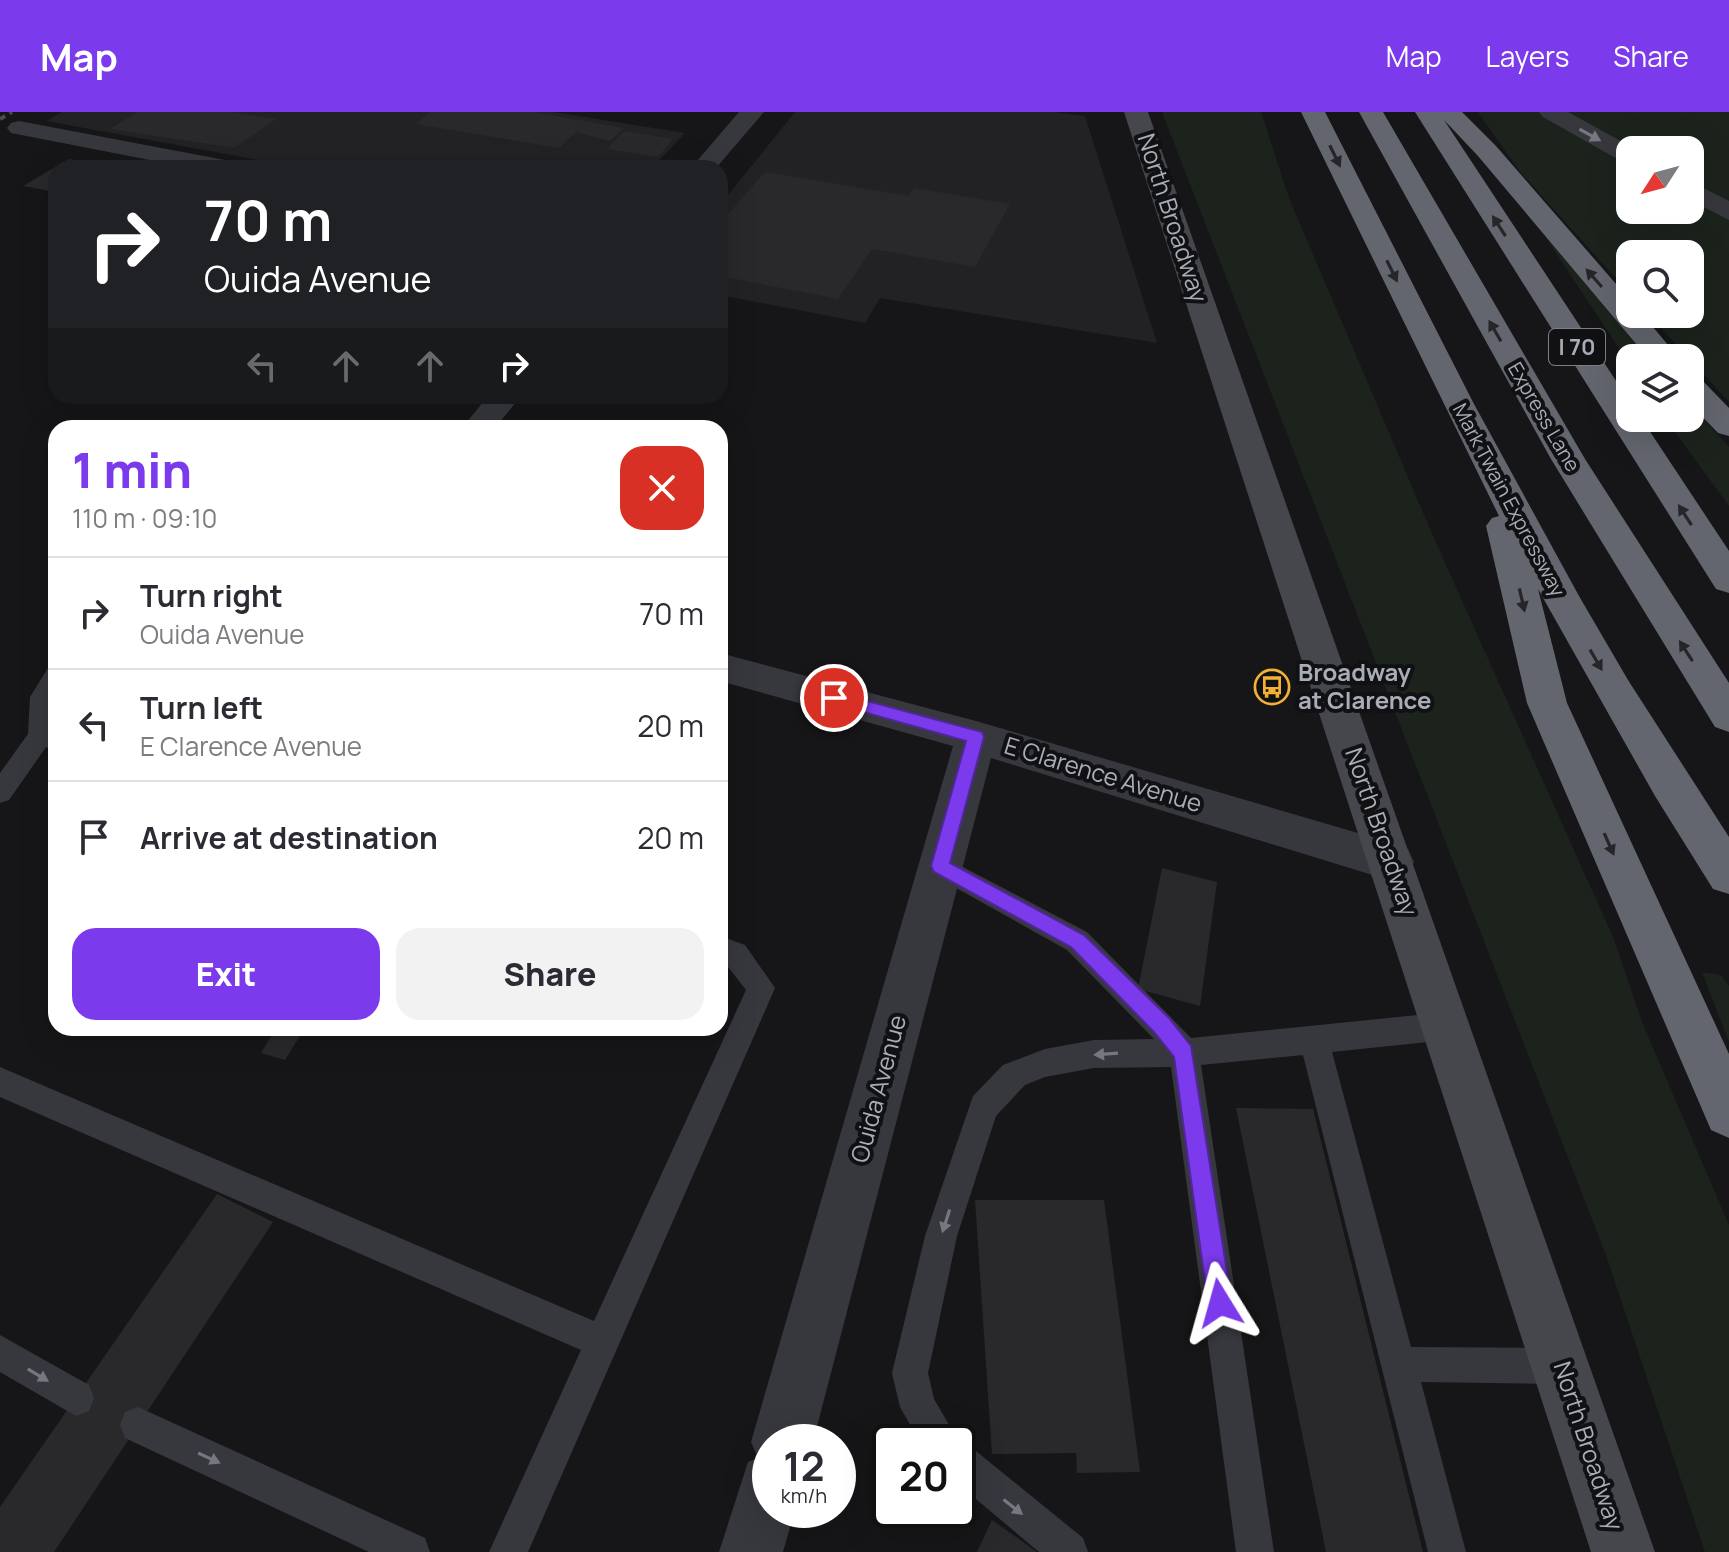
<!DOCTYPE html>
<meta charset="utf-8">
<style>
body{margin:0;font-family:Manrope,sans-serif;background:#f2f2f3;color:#2b2b33;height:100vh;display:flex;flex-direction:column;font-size:30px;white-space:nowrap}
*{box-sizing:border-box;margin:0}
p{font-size:26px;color:#7c7c81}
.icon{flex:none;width:44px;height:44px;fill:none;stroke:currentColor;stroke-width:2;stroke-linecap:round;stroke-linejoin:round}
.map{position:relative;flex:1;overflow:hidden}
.panel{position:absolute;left:48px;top:308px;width:680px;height:616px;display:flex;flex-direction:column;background:#fff;border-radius:24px;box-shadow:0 8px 32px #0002}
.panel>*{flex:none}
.guide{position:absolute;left:48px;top:48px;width:680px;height:244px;border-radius:24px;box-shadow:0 8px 32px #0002;background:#202124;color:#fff;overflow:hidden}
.needle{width:52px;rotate:234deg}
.fabs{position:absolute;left:1616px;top:24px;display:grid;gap:16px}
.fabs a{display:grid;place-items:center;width:88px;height:88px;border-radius:16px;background:#fff;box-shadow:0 8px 32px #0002;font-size:40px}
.speed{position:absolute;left:752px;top:1312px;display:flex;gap:16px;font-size:40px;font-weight:700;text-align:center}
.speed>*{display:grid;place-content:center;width:104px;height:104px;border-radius:50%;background:#fff;box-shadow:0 8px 32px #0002;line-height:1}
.speed small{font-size:20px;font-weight:400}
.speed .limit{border:4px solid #111;border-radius:12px;background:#fff;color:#111}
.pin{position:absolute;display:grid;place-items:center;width:68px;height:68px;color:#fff;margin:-34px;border:4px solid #fff;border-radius:50%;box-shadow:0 2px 8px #0007}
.me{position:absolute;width:88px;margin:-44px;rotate:352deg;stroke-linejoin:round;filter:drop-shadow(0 0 6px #0008)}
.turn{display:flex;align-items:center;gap:28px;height:168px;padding:0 24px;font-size:36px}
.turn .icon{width:104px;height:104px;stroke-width:2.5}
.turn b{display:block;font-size:56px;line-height:68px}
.lanes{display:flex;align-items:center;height:76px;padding:0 24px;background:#0003;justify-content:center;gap:40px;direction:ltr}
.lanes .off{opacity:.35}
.round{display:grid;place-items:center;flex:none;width:84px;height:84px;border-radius:24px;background:#f2f2f3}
.overview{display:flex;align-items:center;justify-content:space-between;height:136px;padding:0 24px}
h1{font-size:48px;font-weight:800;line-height:60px;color:#7c3aed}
.button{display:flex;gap:16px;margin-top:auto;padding:16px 24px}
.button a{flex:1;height:92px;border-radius:24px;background:#7c3aed;color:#fff;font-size:32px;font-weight:800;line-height:92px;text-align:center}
.button a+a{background:#f2f2f3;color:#2b2b33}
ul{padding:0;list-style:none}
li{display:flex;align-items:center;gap:24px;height:112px;padding:0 24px;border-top:2px solid #e1e1e2}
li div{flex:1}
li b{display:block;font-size:30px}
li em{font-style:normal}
header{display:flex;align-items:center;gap:48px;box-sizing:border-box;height:112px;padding:0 40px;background:#7c3aed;color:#fff}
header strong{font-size:38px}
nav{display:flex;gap:44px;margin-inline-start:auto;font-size:28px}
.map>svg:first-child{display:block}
</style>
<header>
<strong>Map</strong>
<nav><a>Map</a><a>Layers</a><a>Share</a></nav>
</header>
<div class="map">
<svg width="1729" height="1440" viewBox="0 0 1729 1440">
<rect width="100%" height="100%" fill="#161618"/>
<path fill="#222225" d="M62,0H554L685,21L652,56H302L46,9Z
M795,0H1054L1085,4L1157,231L880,186L865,211L720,183V93Z"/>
<path fill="#1c231d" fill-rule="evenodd" d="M1162,0H1261L1289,86L1433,424L1613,825L1642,910L1729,1113V1440H1705L1606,1143Z
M1478,0H1729V290L1648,202H1690V142H1630V182L1521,61ZM1630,38H1690V98H1630Z
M1537,112L1648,246H1630V253Z
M1690,293L1729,335V394L1665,306H1690Z
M1702,860L1721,863L1729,874V930Z"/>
<path fill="#29292c" d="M137,0H230L276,7L234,36L110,17Z
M431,0H534L624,16L610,29L576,20L559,36L415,12Z
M625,19L673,27L658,45L606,37Z
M69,47L107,56H56V80L23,74Z
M765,60L908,84L914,76L1010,92L975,155L872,137L838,187L720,164V111Z
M1162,756L1217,770L1200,894L1138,877Z
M276,916H305L285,948L261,941Z
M1236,996L1313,997L1423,1440H1326Z
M217,1082L273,1110L54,1440H0V1395Z
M975,1088H1104L1140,1360L1077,1361L1076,1341L992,1342Z
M992,1408L1037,1440H977Z"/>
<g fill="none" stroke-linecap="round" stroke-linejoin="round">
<path fill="#37383d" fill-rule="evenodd" d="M56,553L52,618L56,619V639L46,635L9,688L0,691V661L28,622L30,585L48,556Z
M940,743L1087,820L1191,926L1447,900L1457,904L1462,914L1457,924L1447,928L1332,940L1411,1235L1562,1236L1574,1242L1580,1254L1574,1266L1562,1272L1421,1270L1466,1440H1428L1303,943L1201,953L1274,1440H1236L1171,955L1094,956L1045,965L1025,973L996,1004L957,1124L928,1261L934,1287L959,1330L971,1335L1083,1426L1088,1440H1039L958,1372V1330H920L900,1295L892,1261L925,1124L973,984L1003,953L1045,937L1094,928L1154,927L1067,838L931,762L927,754L931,746Z
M720,824L745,833L775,876L528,1440H489L581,1238L0,985V955L594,1209L746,878L725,851L720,850Z
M0,1223L89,1273L94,1286L89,1299L76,1304L0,1260Z
M138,1295L425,1426L430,1440H369L125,1326L120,1313L125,1300Z"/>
<path fill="#37383d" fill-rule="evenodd" d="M739,0H764L716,56H691Z
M1539,0H1568L1637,38H1630V51L1621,49L1543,5Z
M19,9L230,49L239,51L242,56H191L11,21L7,16L11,11Z
M1690,69L1729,89V108L1690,88Z
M488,284H521L495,316H462Z
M720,541L976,609L1392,731L1408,737L1414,750L1408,763L1392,769L991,646L813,1330H770V1398H795L783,1440H719L748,1350L758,1346L751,1330L953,634L720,569Z"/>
<path fill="#45474d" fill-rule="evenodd" d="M1124,0H1148L1655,1440H1591Z"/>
<path fill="#63666e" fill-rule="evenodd" d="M1301,0H1325L1474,292L1579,484L1628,568L1729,725V782L1713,777L1655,684L1538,477L1567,591L1729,942V1026L1711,1018L1527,591L1486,414L1492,406L1499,404Z
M1359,0H1383L1585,347L1729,571V620L1715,615L1551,347Z
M1415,0H1462L1496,34L1630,188V202H1642L1679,246H1648L1478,44L1444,8L1630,290V306H1641L1729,439V481L1716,477Z
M1690,265L1701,267L1729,296V324L1718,321L1690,292Z"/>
<path stroke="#4a4c52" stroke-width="4" stroke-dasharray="6 5" stroke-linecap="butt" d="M0,7L12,0"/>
</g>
<defs><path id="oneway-solid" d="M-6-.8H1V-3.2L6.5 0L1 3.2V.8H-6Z" transform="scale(2)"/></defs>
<g fill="#757881">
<use href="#oneway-solid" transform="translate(1590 23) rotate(29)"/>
<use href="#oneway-solid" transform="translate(1106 942) rotate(176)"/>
<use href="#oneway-solid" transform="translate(946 1109) rotate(108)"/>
<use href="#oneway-solid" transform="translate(38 1263) rotate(31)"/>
<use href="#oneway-solid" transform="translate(209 1346) rotate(25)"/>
<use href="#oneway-solid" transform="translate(1013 1395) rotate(38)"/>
</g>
<g fill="#26262a">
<use href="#oneway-solid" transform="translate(1335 44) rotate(64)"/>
<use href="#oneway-solid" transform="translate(1499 114) rotate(-123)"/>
<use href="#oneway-solid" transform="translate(1392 159) rotate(64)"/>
<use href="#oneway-solid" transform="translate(1594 166) rotate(-131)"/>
<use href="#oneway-solid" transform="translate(1495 219) rotate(-120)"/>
<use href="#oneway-solid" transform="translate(1685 403) rotate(-123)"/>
<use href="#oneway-solid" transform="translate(1522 488) rotate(77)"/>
<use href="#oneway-solid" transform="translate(1686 539) rotate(-123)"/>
<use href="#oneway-solid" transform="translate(1596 548) rotate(60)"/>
<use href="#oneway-solid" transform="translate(1609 732) rotate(66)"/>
</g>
<path fill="#7c3aed" stroke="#51269a" stroke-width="2" d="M834,580L982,620L984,625L950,751L1084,823L1169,906L1191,934L1232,1191L1228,1199L1220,1203L1211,1199L1208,1191L1174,945L1154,920L1071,835L934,760L931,754L966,629L828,590L825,586Z"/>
<defs>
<g id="bus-ring" transform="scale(1.8)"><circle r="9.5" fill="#111113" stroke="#f2b134" stroke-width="1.5"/><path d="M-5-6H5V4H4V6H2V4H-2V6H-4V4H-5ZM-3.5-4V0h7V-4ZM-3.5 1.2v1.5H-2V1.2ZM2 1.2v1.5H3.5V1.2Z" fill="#f2b134"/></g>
</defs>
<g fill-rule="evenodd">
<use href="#bus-ring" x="1272" y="575"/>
</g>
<g text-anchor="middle" stroke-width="8" stroke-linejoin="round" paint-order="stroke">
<g font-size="20" fill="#a8adb8" stroke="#111113">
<text transform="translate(1544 305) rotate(60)" y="7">Express Lane</text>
<text transform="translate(1509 388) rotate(62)" y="7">Mark Twain Expressway</text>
</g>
<rect fill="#111113" stroke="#7b7e86" stroke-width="2" x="1549" y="217" width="56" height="36" rx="6"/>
<g font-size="22" font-weight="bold" fill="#a8adb8">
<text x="1577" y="243">I 70</text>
</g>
<g font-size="24" fill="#a8adb8" stroke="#111113">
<text transform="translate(1172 106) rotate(72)" y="8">North Broadway</text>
<text transform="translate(1103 663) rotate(17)" y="8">E Clarence Avenue</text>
<text transform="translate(1381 720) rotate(71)" y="8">North Broadway</text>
<text transform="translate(879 977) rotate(-75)" y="8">Ouida Avenue</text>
<text transform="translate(1588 1334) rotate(72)" y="8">North Broadway</text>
</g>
<g font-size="24" font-weight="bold" fill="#a8adb8" stroke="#111113" text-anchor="start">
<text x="1298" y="569">Broadway<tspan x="1298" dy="28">at Clarence</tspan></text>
</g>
</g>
</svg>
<div class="fabs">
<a><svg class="needle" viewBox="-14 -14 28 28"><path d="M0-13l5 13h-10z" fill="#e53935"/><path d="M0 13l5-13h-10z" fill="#7c7c81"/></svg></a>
<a><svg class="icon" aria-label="search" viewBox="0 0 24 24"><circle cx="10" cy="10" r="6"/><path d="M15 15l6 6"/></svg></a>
<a><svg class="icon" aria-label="layers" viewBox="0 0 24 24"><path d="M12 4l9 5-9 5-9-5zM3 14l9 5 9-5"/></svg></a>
</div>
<div class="speed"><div>12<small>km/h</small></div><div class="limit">20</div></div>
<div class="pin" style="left:834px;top:586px;background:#d93025"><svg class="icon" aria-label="arrive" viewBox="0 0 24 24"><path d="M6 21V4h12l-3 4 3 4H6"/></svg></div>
<svg class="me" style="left:1220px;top:1191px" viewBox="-20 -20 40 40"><path d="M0-17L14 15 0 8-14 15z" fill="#7c3aed" stroke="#fff" stroke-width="4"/></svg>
<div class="guide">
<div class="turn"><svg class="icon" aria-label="right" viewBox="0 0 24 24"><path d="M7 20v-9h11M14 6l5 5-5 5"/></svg><div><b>70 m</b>Ouida Avenue</div></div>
<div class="lanes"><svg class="icon off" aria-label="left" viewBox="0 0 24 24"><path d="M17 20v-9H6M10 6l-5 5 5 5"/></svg><svg class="icon off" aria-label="ahead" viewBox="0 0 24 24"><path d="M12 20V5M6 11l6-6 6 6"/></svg><svg class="icon off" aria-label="ahead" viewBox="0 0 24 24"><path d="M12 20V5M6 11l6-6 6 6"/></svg><svg class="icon" aria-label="right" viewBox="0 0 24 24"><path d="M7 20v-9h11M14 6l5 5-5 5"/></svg></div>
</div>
<section class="panel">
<div class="overview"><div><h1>1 min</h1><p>110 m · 09:10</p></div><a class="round" style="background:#d93025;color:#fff"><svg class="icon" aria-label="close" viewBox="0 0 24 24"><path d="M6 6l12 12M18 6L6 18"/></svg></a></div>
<ul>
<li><svg class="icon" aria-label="right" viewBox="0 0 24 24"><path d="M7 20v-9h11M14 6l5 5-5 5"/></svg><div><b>Turn right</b><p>Ouida Avenue</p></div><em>70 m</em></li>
<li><svg class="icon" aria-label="left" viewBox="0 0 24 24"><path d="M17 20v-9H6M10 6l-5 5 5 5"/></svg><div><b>Turn left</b><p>E Clarence Avenue</p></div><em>20 m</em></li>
<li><svg class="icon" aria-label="arrive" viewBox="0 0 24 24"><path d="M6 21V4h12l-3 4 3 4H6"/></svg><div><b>Arrive at destination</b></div><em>20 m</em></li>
</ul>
<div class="button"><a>Exit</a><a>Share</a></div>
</section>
</div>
